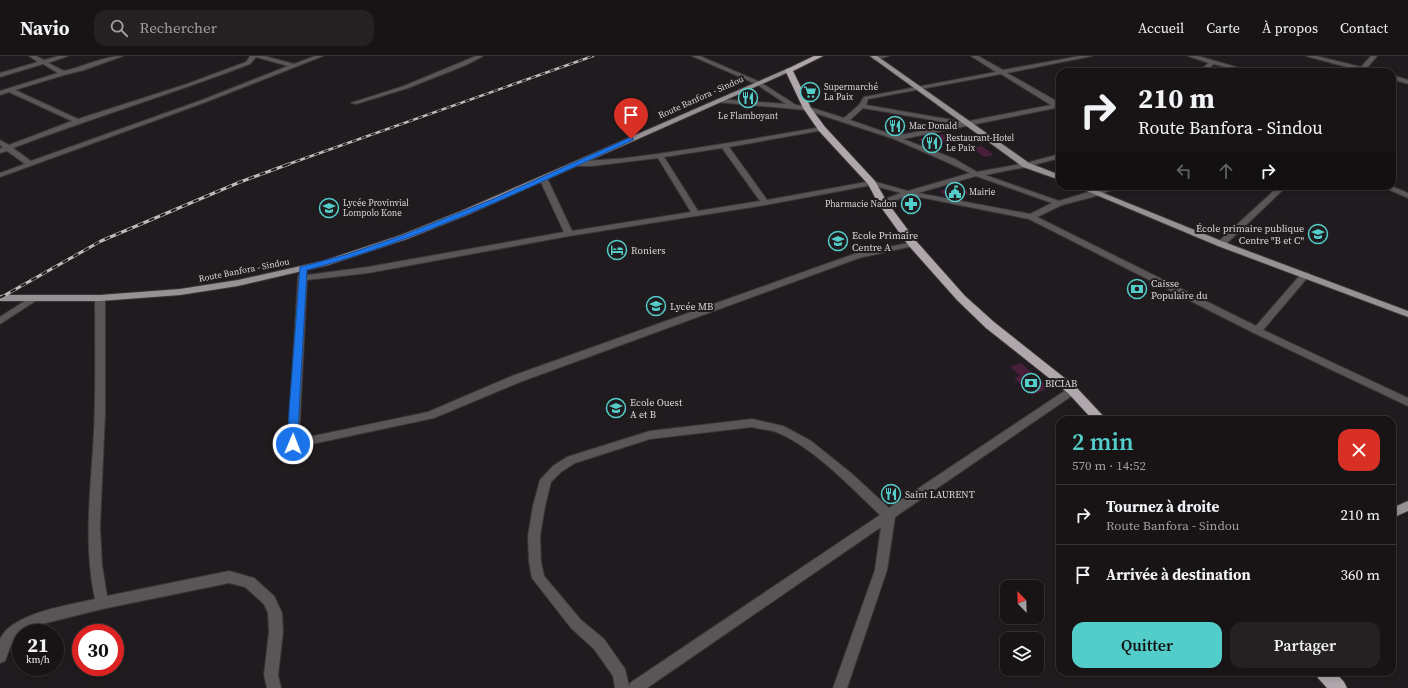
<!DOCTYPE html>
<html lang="fr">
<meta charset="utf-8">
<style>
body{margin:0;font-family:"Source Serif 4",serif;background:#252123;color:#f1f3f6;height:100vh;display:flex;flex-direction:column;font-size:15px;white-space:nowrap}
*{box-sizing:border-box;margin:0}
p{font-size:13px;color:#9f9ea1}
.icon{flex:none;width:22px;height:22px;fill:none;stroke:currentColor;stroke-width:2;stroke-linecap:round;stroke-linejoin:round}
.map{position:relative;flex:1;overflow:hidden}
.drawer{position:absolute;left:1056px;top:360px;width:340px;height:260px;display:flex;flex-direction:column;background:#181416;border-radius:12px;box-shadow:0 2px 6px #0003,0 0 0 1px #363335}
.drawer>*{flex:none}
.banner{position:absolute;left:1056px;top:12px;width:340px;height:122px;border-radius:12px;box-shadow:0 2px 6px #0003,0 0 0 1px #363335;background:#181416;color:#f1f3f6;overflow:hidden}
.needle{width:26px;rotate:337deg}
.controls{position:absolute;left:1000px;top:524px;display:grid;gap:8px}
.controls a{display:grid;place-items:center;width:44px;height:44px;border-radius:8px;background:#181416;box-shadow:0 2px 6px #0003,0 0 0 1px #363335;font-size:20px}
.speed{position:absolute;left:12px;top:568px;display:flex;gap:8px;font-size:20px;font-weight:700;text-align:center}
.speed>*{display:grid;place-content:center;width:52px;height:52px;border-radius:50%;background:#181416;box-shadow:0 2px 6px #0003,0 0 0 1px #363335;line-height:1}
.speed small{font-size:10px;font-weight:400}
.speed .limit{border:6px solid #d22;background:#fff;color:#111}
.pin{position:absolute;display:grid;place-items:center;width:34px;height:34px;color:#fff;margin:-41px -17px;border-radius:50% 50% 50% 0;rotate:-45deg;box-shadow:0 0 4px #0007}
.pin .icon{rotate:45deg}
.me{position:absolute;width:44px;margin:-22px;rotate:1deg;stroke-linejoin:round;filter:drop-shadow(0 0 3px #0008)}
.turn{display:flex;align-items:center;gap:14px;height:84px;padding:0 16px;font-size:18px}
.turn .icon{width:52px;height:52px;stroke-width:2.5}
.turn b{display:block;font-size:28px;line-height:34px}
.lanes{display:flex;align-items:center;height:38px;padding:0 16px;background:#0003;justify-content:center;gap:20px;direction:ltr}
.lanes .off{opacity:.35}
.round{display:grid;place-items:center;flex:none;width:42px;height:42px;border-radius:12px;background:#252123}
.overview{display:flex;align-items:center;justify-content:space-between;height:68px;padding:0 16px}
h1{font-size:24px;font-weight:600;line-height:30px;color:#53cdc9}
.button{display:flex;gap:8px;margin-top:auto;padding:8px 16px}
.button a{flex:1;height:46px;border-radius:12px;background:#53cdc9;color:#111;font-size:16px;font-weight:600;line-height:46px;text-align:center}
.button a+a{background:#252123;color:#f1f3f6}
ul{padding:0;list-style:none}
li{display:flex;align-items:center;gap:12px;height:60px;padding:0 16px;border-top:1px solid #363335}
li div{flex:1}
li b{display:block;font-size:15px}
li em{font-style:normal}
header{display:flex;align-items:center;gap:24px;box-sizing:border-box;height:56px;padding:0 20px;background:#181416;border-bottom:1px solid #363335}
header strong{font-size:19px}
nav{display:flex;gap:22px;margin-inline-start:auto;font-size:14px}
.search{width:280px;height:36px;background:#252123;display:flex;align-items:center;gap:10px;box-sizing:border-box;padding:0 14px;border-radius:12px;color:#9f9ea1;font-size:15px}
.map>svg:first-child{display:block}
</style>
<header>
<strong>Navio</strong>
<div class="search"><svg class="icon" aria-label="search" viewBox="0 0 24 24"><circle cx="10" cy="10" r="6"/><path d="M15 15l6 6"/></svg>Rechercher</div>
<nav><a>Accueil</a><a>Carte</a><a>À propos</a><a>Contact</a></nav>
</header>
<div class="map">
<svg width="1408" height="632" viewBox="0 0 1408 632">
<rect width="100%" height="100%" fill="#201b1e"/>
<path fill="#481e3a" d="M949,77L958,83L927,90L918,83Z
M982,90L994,99L984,101L972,92Z
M960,130L970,137L952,142L946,140L939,135Z
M916,143L923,149L906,153L900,147Z
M1021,307L1049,332L1032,339L1014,322L1020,320L1010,311Z"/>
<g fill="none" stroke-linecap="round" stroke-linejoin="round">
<g stroke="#3a3538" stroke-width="2">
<path id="minor" d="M29,0H36L44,4L59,0H68L48,7L64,15C83,11 103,0 123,0L84,14L64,19L15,34L78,63L187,28L246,6L250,0H264L294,8L315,0H323L206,46L0,121V117L25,108L7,95L0,97V93L3,91L0,89V84L9,89L72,65L9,36L0,39V35L58,17L43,8L0,21V17L38,6ZM256,1L288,10L202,44L31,105L13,92C91,62 172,38 250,8Z
M476,0H483L466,9L408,32L356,48L351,47L404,30Z
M692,0H700L760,26L796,49L809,51L844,62L859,49L864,41L996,16L971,0H978L1003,14L1080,0H1092L1007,17L1060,47V51L903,83L955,103L977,116L1026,107L1060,98V102L1026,111L985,119L1059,145L1108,130H1119L1100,139L1062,149L1037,161L1256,270L1302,217H1308L1309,219L1308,221L1263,274L1408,342V350L1254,277L1029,163L909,139L883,149H880V145L901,137L872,129L765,149L569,180L368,217L307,224L299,383L428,356L512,320L854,198L913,186L917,188L913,190L859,202L520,326L434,362L293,392L289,391L288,388L298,222L300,213H306L307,219L368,211L564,176L539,122L543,120L547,122L572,175L691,156L658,102L592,110H570L569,108C573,105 618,103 626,102C692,94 757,82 822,71L825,73L824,74L729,91L767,144L872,125L908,135L970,117L949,107L894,83L806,54L716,46V44L718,43L786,48L756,28ZM1001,18L1051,49L964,66L866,49L868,43ZM863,52L955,68L896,80L850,64ZM722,92L760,145L698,155L664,101ZM976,120L1052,147L1030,158L918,137Z
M876,0H889L875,4L872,2Z
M1188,0H1198L1253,16H1243L1214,8L1204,16H1197L1209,7Z
M1306,0H1316L1361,11L1371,0H1377L1366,13L1376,16H1357L1358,14Z
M1392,19L1408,24V28L1392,23Z
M1279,130H1287L1224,190H1218L1217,188L1218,186Z
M1381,130H1391L1408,137V142Z
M34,239L37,240L39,242L37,244L0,268V261Z
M100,239L105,242V357L100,471L102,509L107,540L229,515L254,522L274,540L282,557L283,576L278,619L281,632H267L264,619L269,576L268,557L264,548L245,531L229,527L102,553L42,568L24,577H21V580L11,589L5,605L0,607V583C12,557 69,549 95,543C83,488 91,432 94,376C96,331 95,287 95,242Z
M1072,330L1076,331L1077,334L1076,337L895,461L887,514L847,632H833L875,514L881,471L647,632H615L613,620L594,593L571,572L532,522L529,506L528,480L533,450L540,424L553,410L567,401L650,375L752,363L783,370L811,385L851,417L889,452ZM752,371C760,373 769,374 776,376C812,390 852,432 880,459L630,627L629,630L625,613L604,583L581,564L544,520L541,506L540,480L545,450L551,426L561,416L575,407L650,383Z"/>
</g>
<g stroke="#3a3538" stroke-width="2">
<path id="major" d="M870,0H877L1029,107L1060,119V124L1023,111Z
M789,12L792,14L791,15L467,159L407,183L328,209L238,230L180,239L100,245H0V239H100L180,233L238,224L323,205L401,179L461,155Z
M1075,130H1086L1224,186L1408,255V261L1218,190Z
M1408,445V455L1392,462V452Z"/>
</g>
<g stroke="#3a3538" stroke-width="2">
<path id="highway" d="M814,0H823L793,15L811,52L825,71L875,125L887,146L917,186L965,240L994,266L1076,331L1107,364H1093L1068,337L986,272L957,244L909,190L878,147L868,128L819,75L803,52L785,14Z
M1316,616H1335L1344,626L1347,632H1327L1318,622Z"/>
</g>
<use href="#minor" fill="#595658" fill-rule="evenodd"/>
<use href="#major" fill="#979094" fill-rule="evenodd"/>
<use href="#highway" fill="#afa7ac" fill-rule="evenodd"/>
<g stroke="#bfbbbd" stroke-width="2.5">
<path id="rail-far1" d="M286,109L593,0"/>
</g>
<g stroke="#bfbbbd" stroke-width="3">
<path id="rail" d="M0,242L101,185L240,126L289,108"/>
</g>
<use href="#rail-far1" stroke="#201b1e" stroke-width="1.5" stroke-dasharray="5" stroke-linecap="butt"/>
<use href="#rail" stroke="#201b1e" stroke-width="2" stroke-dasharray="6" stroke-linecap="butt"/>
</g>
<path fill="#1a73e8" stroke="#114b97" d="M631,81L633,82V84C526,133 420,184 307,214L299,355L298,388L297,390H290L288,388L289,355L300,211L345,199L401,180L491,144Z"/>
<defs>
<g id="supermarket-ring" transform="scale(1)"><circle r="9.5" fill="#201b1e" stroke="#53cdc9" stroke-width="1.5"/><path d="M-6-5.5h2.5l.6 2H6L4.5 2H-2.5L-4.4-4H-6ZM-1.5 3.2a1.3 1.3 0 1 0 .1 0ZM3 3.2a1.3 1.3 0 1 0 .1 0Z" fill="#53cdc9"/></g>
<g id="restaurant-ring" transform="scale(1)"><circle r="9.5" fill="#201b1e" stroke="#53cdc9" stroke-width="1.5"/><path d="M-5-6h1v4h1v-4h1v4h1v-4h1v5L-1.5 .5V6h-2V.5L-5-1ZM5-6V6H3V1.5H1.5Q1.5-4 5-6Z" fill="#53cdc9"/></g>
<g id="civic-ring" transform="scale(1)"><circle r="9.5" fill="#201b1e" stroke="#53cdc9" stroke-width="1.5"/><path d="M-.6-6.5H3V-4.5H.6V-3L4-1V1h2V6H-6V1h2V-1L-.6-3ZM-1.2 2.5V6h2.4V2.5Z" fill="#53cdc9"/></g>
<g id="pharmacy-ring" transform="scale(1)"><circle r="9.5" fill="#201b1e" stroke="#53cdc9" stroke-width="1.5"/><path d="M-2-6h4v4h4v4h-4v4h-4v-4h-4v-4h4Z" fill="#53cdc9"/></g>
<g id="school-ring" transform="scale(1)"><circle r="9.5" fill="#201b1e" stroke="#53cdc9" stroke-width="1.5"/><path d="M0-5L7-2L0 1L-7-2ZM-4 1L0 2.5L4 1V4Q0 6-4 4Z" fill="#53cdc9"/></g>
<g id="hotel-ring" transform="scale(1)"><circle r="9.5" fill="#201b1e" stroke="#53cdc9" stroke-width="1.5"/><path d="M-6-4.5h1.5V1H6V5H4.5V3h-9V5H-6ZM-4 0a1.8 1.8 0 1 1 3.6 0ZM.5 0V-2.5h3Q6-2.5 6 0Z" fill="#53cdc9"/></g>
<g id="bank-ring" transform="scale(1)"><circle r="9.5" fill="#201b1e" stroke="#53cdc9" stroke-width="1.5"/><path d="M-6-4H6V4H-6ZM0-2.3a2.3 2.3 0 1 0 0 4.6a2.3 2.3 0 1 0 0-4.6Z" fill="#53cdc9"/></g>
</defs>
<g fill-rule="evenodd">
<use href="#supermarket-ring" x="810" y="36"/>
<use href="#restaurant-ring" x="748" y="42"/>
<use href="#restaurant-ring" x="895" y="70"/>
<use href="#restaurant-ring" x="932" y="87"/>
<use href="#civic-ring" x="955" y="136"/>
<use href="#pharmacy-ring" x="911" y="148"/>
<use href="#school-ring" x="329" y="152"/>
<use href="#school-ring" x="1318" y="178"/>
<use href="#school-ring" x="838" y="185"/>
<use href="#hotel-ring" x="617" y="194"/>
<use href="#bank-ring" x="1137" y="233"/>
<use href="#school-ring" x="656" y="250"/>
<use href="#bank-ring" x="1031" y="327"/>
<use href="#school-ring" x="616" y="352"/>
<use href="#restaurant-ring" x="891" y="438"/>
</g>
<g text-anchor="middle" stroke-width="4" stroke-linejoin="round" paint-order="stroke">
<g font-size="9" fill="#dcd8da" stroke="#201b1e" text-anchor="start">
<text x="824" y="34">Supermarché<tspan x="824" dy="10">La Paix</tspan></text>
<text x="748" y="63" text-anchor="middle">Le Flamboyant</text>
<text x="909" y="73">Mac Donald</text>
<text x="946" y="85">Restaurant-Hotel<tspan x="946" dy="10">Le Paix</tspan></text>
<text x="969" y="139">Mairie</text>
<text x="343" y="150">Lycée Provinvial<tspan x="343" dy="10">Lompolo Kone</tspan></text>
<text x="897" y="151" text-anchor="end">Pharmacie Nadon</text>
</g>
<g font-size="9" fill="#dcd8da" stroke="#201b1e">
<text transform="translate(701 41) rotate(-24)" y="3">Route Banfora - Sindou</text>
<text transform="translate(244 214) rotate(-11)" y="3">Route Banfora - Sindou</text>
</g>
<g font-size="10" fill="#dcd8da" stroke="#201b1e" text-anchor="start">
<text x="1304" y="176" text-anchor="end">École primaire publique<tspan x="1304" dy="12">Centre "B et C"</tspan></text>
<text x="852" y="183">Ecole Primaire<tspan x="852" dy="12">Centre A</tspan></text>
<text x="631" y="198">Roniers</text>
<text x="1151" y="231">Caisse<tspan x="1151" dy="12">Populaire du</tspan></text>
<text x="670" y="254">Lycée MB</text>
<text x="1045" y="331">BICIAB</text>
<text x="630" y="350">Ecole Ouest<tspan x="630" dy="12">A et B</tspan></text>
<text x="905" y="442">Saint LAURENT</text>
</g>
</g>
</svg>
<div class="controls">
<a><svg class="needle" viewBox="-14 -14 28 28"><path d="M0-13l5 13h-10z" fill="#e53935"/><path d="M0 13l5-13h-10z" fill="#9f9ea1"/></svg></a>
<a><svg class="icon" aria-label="layers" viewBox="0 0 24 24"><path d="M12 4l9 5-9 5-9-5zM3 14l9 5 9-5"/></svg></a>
</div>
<div class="speed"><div>21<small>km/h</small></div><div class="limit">30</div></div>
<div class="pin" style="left:631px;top:83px;background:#d93025"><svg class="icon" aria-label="arrive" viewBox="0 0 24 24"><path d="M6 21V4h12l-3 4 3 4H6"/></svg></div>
<svg class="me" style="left:293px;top:388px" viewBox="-20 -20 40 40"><circle r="17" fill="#1a73e8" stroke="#fff" stroke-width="3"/><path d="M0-11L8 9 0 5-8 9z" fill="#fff"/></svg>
<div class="banner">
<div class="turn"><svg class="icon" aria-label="right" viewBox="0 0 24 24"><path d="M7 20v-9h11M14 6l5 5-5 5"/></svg><div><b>210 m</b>Route Banfora - Sindou</div></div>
<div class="lanes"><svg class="icon off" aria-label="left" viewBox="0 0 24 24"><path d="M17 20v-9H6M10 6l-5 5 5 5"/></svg><svg class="icon off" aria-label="ahead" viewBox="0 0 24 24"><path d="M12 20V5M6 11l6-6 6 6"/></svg><svg class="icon" aria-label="right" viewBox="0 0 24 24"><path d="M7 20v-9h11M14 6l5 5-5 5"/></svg></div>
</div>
<section class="drawer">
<div class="overview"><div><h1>2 min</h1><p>570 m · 14:52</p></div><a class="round" style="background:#d93025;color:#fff"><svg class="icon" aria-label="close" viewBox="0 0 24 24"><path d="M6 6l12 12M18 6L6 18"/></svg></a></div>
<ul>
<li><svg class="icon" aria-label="right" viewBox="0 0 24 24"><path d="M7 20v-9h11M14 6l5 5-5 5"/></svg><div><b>Tournez à droite</b><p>Route Banfora - Sindou</p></div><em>210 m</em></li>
<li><svg class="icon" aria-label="arrive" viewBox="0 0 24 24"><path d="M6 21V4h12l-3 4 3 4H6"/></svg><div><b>Arrivée à destination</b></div><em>360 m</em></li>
</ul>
<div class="button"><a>Quitter</a><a>Partager</a></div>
</section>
</div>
